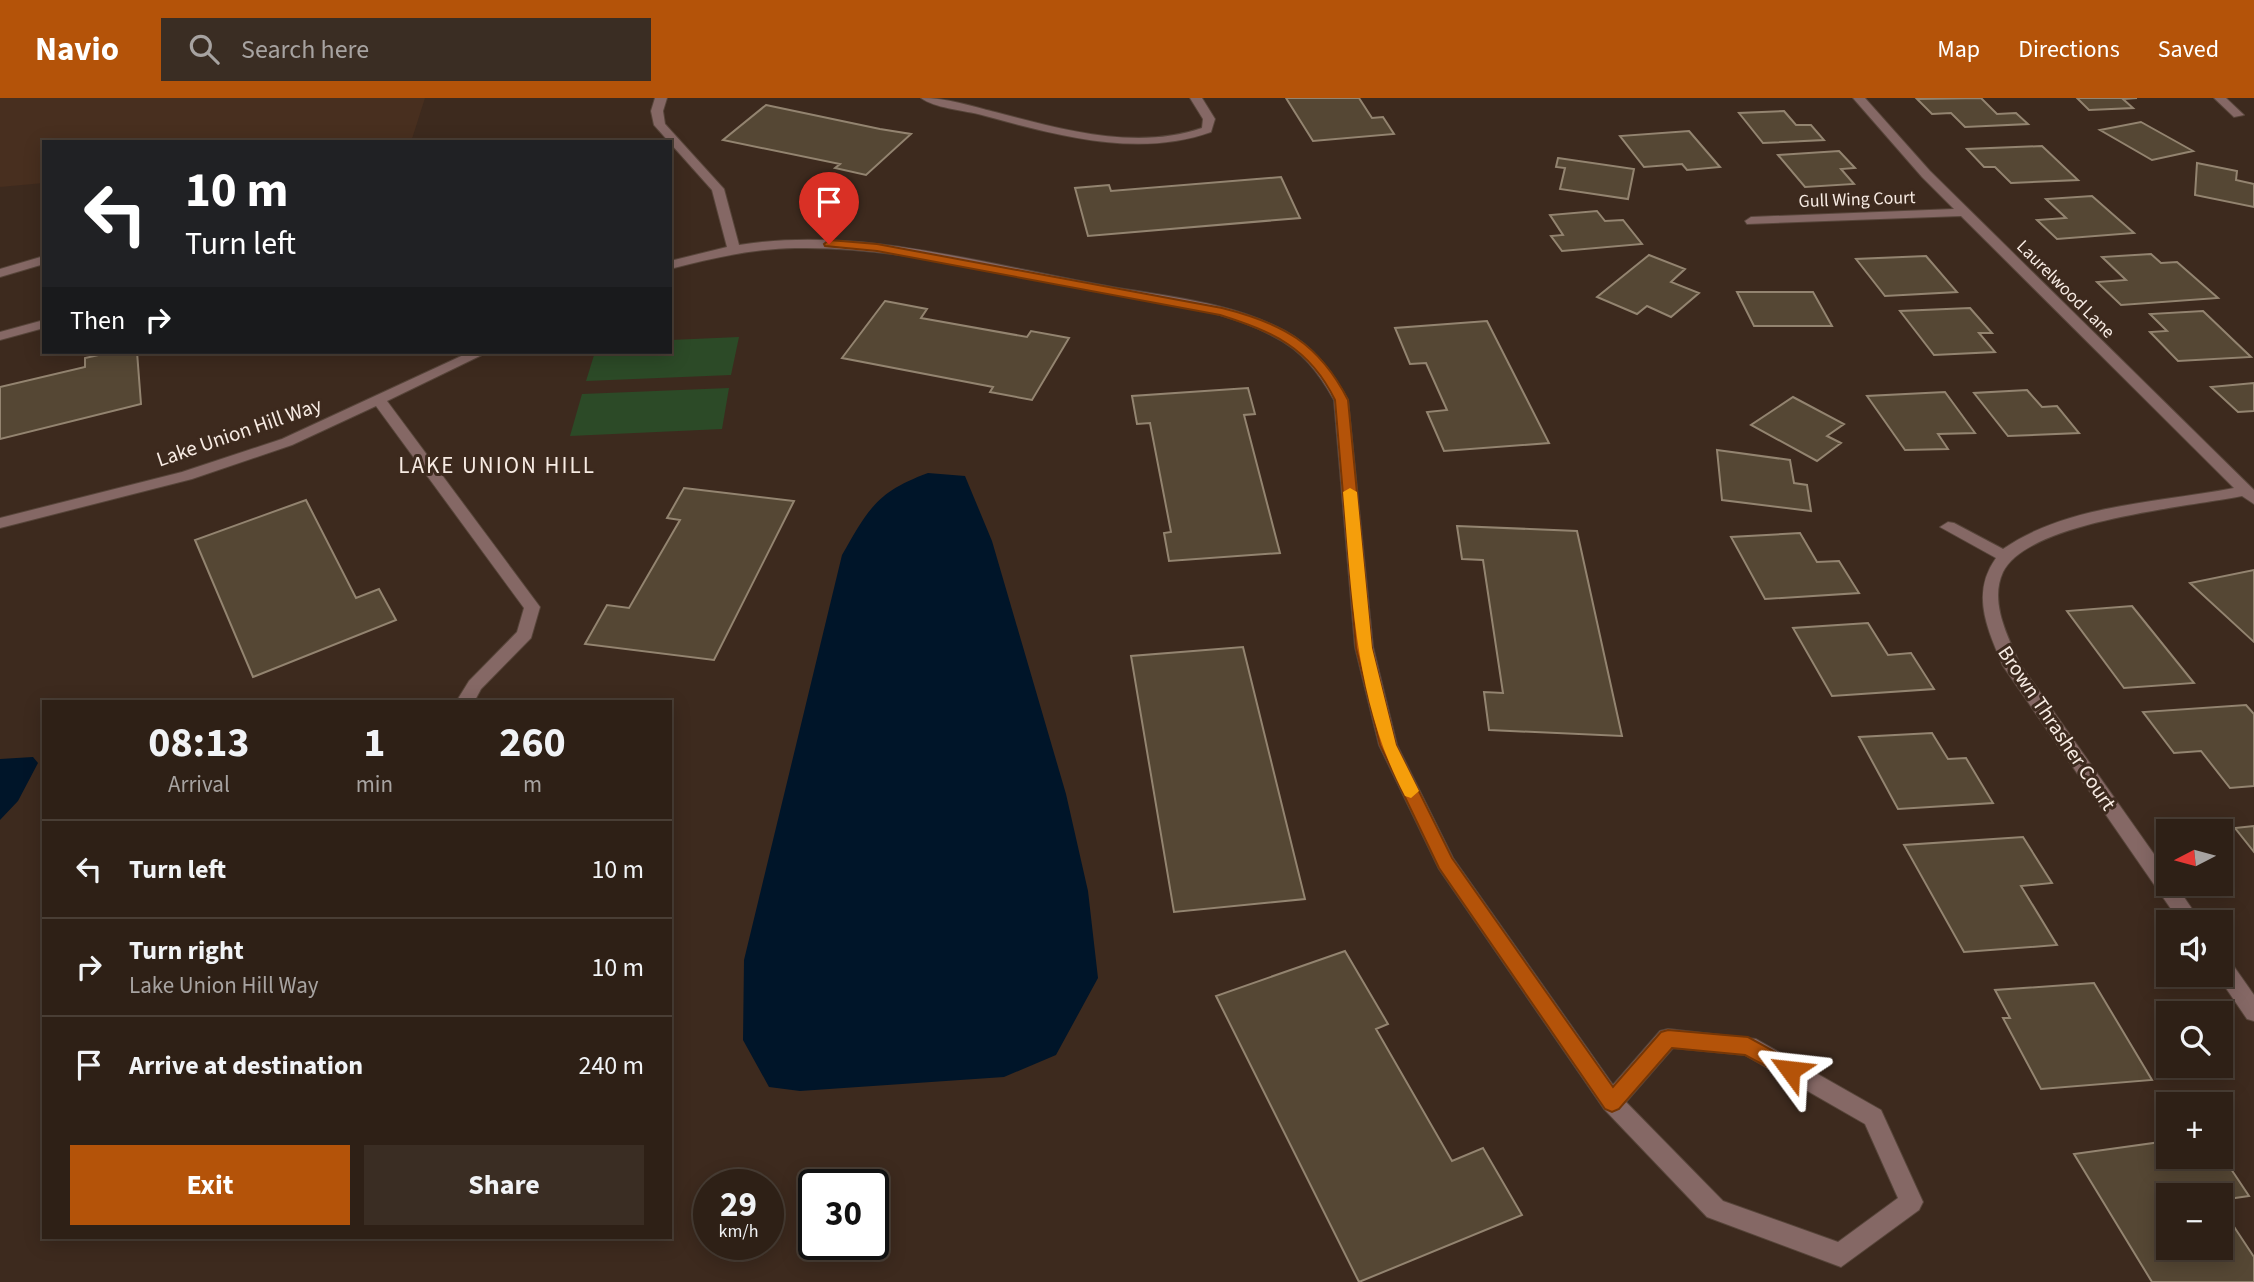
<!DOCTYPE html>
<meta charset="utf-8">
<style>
body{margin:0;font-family:"Source Sans 3",sans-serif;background:#3a2d23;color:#f1f3f6;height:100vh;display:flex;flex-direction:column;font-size:26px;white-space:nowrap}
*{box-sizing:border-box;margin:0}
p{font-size:23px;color:#a7a3a1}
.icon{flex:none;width:38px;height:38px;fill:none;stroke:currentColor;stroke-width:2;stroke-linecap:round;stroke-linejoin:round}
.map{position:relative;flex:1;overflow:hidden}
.sheet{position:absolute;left:42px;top:602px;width:630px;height:539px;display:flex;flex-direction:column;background:#2e2016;border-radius:0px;box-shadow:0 4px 18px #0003,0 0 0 2px #493e35}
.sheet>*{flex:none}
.guide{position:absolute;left:42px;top:42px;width:630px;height:214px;border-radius:0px;box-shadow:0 4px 18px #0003,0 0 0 2px #493e35;background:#202124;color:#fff;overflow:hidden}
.needle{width:46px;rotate:264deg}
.controls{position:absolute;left:2156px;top:721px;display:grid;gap:14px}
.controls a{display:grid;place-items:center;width:77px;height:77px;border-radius:0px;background:#2e2016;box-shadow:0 4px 18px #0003,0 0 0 2px #493e35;font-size:35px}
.speed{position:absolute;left:693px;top:1071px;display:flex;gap:14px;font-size:35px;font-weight:700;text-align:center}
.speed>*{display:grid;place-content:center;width:91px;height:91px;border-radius:50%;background:#2e2016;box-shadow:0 4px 18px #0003,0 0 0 2px #493e35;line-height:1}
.speed small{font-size:18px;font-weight:400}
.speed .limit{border:4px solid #111;border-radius:10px;background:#fff;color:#111}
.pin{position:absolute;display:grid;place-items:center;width:60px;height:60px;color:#fff;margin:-72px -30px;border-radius:50% 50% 50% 0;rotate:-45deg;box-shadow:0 0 7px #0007}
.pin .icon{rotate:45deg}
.me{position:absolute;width:77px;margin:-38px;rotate:300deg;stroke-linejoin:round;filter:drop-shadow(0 0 5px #0008)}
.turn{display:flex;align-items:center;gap:24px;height:147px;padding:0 28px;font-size:32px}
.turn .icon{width:91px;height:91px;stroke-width:2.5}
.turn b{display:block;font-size:49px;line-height:60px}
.then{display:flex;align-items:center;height:66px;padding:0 28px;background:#0003;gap:14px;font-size:26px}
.eta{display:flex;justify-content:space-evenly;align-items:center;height:119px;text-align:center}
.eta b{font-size:42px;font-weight:700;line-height:49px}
.action{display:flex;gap:14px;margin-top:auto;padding:14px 28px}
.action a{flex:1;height:80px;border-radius:0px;background:#b45309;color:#fff;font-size:28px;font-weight:700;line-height:80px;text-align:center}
.action a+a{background:#3a2d23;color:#f1f3f6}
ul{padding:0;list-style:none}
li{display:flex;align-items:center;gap:21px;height:98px;padding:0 28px;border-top:2px solid #493e35}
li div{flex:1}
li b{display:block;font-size:26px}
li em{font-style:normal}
header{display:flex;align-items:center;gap:42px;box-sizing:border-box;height:98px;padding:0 35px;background:#b45309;color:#fff}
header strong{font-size:33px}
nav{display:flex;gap:38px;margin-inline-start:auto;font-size:24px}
.search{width:490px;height:63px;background:#3a2d23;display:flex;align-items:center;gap:18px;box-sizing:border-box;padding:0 24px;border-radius:0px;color:#a7a3a1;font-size:26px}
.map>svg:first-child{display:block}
</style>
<header>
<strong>Navio</strong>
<div class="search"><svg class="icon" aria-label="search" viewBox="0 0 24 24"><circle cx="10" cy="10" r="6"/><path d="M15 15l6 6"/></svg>Search here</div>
<nav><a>Map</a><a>Directions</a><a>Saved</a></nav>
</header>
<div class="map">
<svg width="2254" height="1184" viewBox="0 0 2254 1184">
<rect width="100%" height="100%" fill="#3d2a1e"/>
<path fill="#482f1f" d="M0,0H425L411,44H44V85L0,89Z"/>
<path fill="#2c4a27" d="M739,239L731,277L586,283L595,254H670V242Z
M729,290L722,331L570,338L582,296Z"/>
<path fill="#001529" d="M928,375L965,378L992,443L1066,696L1088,793L1098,880L1056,957L1004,979L800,993L769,989L743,942L744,862L842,457C868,412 876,394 928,375Z
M33,659L38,665L18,703L0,722V661Z"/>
<path fill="#554734" stroke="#938470" stroke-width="2" d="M1286,0H1359L1372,20L1383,19L1394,36L1313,43Z
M1981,0L1997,16L2016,15L2028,26L1965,29L1951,15L1932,16L1917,1Z
M2077,0H2137L2123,1L2133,10L2089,12Z
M766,7L880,31L911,36L866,77L835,70L840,66L723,42Z
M1784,13L1796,27H1811L1824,42L1763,45L1739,15Z
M2141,24L2193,53L2152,62L2100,32Z
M1689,33L1720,69L1687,72L1682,66L1644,69L1620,38Z
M2042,48L2078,82L2011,85L1995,69H1984L1967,51Z
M1839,53L1855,70L1841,71L1854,86L1805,89L1778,57Z
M1558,60L1634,71L1628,101L1560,91L1565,70L1556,69Z
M2197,65L2237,73L2236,82L2254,86V109L2195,97Z
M1281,79L1300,120L1088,138L1075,90L1109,87L1111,93Z
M2092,98L2134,135L2057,141L2037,122L2066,120L2046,101Z
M1597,113L1605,123L1623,122L1642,146L1562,153L1551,138L1563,137L1550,117Z
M2151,156L2161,165L2177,164L2218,200L2121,207L2097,184L2126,182L2102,159Z
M1649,157L1685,171L1671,184L1699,195L1671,219L1647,208L1637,216L1597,199Z
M1926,158L1957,194L1885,198L1856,161Z
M1737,194H1813L1832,228H1754Z
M885,203L927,211L921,220L1027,239L1031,233L1069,240L1032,302L990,294L993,289L842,260Z
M1970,210L1992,235H1979L1995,254L1934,257L1900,213Z
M2203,213L2251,259L2178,263L2150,234L2167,233L2150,216Z
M1487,223L1549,345L1444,353L1427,314L1447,312L1426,265L1410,266L1395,230Z
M112,254H137L141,306L0,341V289L85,269V260Z
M2254,285V313L2238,314L2211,289Z
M1248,290L1255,316L1244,317L1280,455L1169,463L1164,435L1171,434L1150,325L1137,326L1132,298Z
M2027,292L2042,309L2057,308L2079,335L2008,338L1974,295Z
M1945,294L1975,335L1938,336L1948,351L1905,352L1867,298Z
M1793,299L1844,326L1827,338L1841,345L1817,363L1751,327Z
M1717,352L1790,362L1794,385L1807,387L1811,413L1722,402Z
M684,390L794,403L714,562L585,546L607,507L629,510L680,422L667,420Z
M306,402L356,500L379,491L396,522L253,579L195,442Z
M1457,428L1577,433L1622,638L1489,632L1484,594L1503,595L1483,462L1462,461Z
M1800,435L1817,464L1839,463L1859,495L1765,501L1731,439Z
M2254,472V544L2190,485Z
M2132,508L2194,585L2124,590L2067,513Z
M1868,525L1888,557L1911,555L1934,591L1832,598L1793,530Z
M1243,549L1305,801L1174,814L1131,558Z
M2246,607L2254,616V688L2230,690L2201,653L2174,655L2143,614Z
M1932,635L1948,661L1966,660L1993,705L1898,711L1859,639Z
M2254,728V754L2235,730Z
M2023,739L2052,785L2021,788L2057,847L1964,854L1904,747Z
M1345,853L1388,926L1376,931L1452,1063L1483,1050L1522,1117L1359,1184L1216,898Z
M2094,885L2152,982L2041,991L2003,920H2010L1995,892Z
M2168,1043V1059H2221V1056L2249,1098L2221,1102V1097H2168V1150H2221V1109L2254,1159V1184H2152L2074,1056Z"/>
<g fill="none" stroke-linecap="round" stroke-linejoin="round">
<g stroke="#57453a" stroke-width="2">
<path id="minor" d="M655,0H667L663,13L665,26L724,91L739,147C856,128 981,165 1096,186C1158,198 1228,202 1285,233C1314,249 1332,273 1348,302L1373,549L1397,647L1453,760L1613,987L1660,933L1668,931L1756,941L1881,1012L1923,1104L1919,1112L1841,1169L1707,1119L1604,1011L1439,771L1379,647L1355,549L1334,302C1319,275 1302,252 1273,238C1218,208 1150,204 1089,192C993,174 893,148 795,150C752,151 712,160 670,171V163L727,149L712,92L654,27L651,13ZM1673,950L1745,957L1865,1026L1898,1100L1838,1144L1723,1103L1626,1004Z
M921,0C947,0 971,8 995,14C1060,31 1136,53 1202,30L1203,21L1190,0H1202L1215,21L1211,34C1136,61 1053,36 978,16C961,12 935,10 921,0Z
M1853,0H1865L1930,73L2254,392V406L2242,398C2188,409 2028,423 2003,474C1989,504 2008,539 2020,566L2168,776V786H2175L2201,824H2180L2003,568C1988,532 1970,496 1996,460L1940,429L1948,424L1954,425L2003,451C2068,406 2158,405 2234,390L1961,118L1747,126L1745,123L1751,119L1954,111L1922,79Z
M2214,0H2226L2244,17L2234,19Z
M44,158V166L0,179V171Z
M44,222V230L0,242V234Z
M470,254H488L387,303L540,509L531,540L481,591L474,604H456L469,583L517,534L524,510L376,308L292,347L192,381L0,430V420L182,374L282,341Z
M2221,857L2228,860L2254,897V923L2247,921L2217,877H2221Z"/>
</g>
<use href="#minor" fill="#856865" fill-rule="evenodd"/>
</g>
<path fill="#b45309" stroke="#753606" stroke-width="2" d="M829,142L877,146L1222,210C1282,225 1319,245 1348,302L1372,550L1396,647L1452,760L1613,989L1661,934L1668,932L1748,939L1797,966L1800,972L1797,978L1790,981L1745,957L1672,950L1619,1011L1612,1014L1605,1011L1439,770L1380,647L1356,550L1335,302C1309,249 1273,234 1220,217L877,153L825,148L824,146Z"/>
<path fill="#f59e0b" d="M1350,390L1357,394L1372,550L1396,647L1419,693L1411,700L1405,698C1355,604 1352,498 1343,394Z"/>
<g text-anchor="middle" stroke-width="6" stroke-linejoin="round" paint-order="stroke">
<g font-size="18" fill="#f7ebe3" stroke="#3d2a1e">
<text transform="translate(1857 101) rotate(-2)" y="6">Gull Wing Court</text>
<text transform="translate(2066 191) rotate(45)" y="6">Laurelwood Lane</text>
</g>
<g font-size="21" fill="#f7ebe3" stroke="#3d2a1e">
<text transform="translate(239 334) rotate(-19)" y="7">Lake Union Hill Way</text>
<text transform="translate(2057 630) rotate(56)" y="7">Brown Thrasher Court</text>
</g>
<g font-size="23" letter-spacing="2" fill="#f7ebe3" stroke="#3d2a1e">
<text x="497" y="375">LAKE UNION HILL</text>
</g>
</g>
</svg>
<div class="controls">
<a><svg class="needle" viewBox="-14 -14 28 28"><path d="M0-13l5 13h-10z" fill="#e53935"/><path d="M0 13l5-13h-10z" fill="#a7a3a1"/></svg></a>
<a><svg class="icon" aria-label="sound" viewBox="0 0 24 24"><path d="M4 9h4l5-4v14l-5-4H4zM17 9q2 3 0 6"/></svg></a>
<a><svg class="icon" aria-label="search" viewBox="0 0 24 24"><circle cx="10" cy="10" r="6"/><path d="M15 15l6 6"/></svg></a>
<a>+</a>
<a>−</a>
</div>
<div class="speed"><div>29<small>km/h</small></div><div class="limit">30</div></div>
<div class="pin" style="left:829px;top:146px;background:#d93025"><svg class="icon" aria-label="arrive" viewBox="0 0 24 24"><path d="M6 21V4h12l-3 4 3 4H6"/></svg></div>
<svg class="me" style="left:1790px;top:972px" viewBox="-20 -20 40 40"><path d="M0-17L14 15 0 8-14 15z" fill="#b45309" stroke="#fff" stroke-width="4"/></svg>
<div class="guide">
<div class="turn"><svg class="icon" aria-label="left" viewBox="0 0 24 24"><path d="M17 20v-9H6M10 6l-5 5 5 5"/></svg><div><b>10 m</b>Turn left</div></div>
<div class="then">Then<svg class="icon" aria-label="right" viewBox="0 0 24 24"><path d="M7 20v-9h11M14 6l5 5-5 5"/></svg></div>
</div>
<section class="sheet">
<div class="eta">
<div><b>08:13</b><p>Arrival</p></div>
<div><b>1</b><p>min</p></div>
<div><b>260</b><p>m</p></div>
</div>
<ul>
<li><svg class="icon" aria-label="left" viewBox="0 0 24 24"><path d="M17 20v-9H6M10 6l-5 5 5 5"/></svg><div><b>Turn left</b></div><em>10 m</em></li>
<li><svg class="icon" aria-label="right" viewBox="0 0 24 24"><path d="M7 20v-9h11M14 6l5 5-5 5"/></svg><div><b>Turn right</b><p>Lake Union Hill Way</p></div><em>10 m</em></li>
<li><svg class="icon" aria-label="arrive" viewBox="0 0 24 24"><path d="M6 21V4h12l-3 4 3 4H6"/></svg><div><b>Arrive at destination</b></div><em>240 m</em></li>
</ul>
<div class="action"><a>Exit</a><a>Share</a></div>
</section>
</div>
